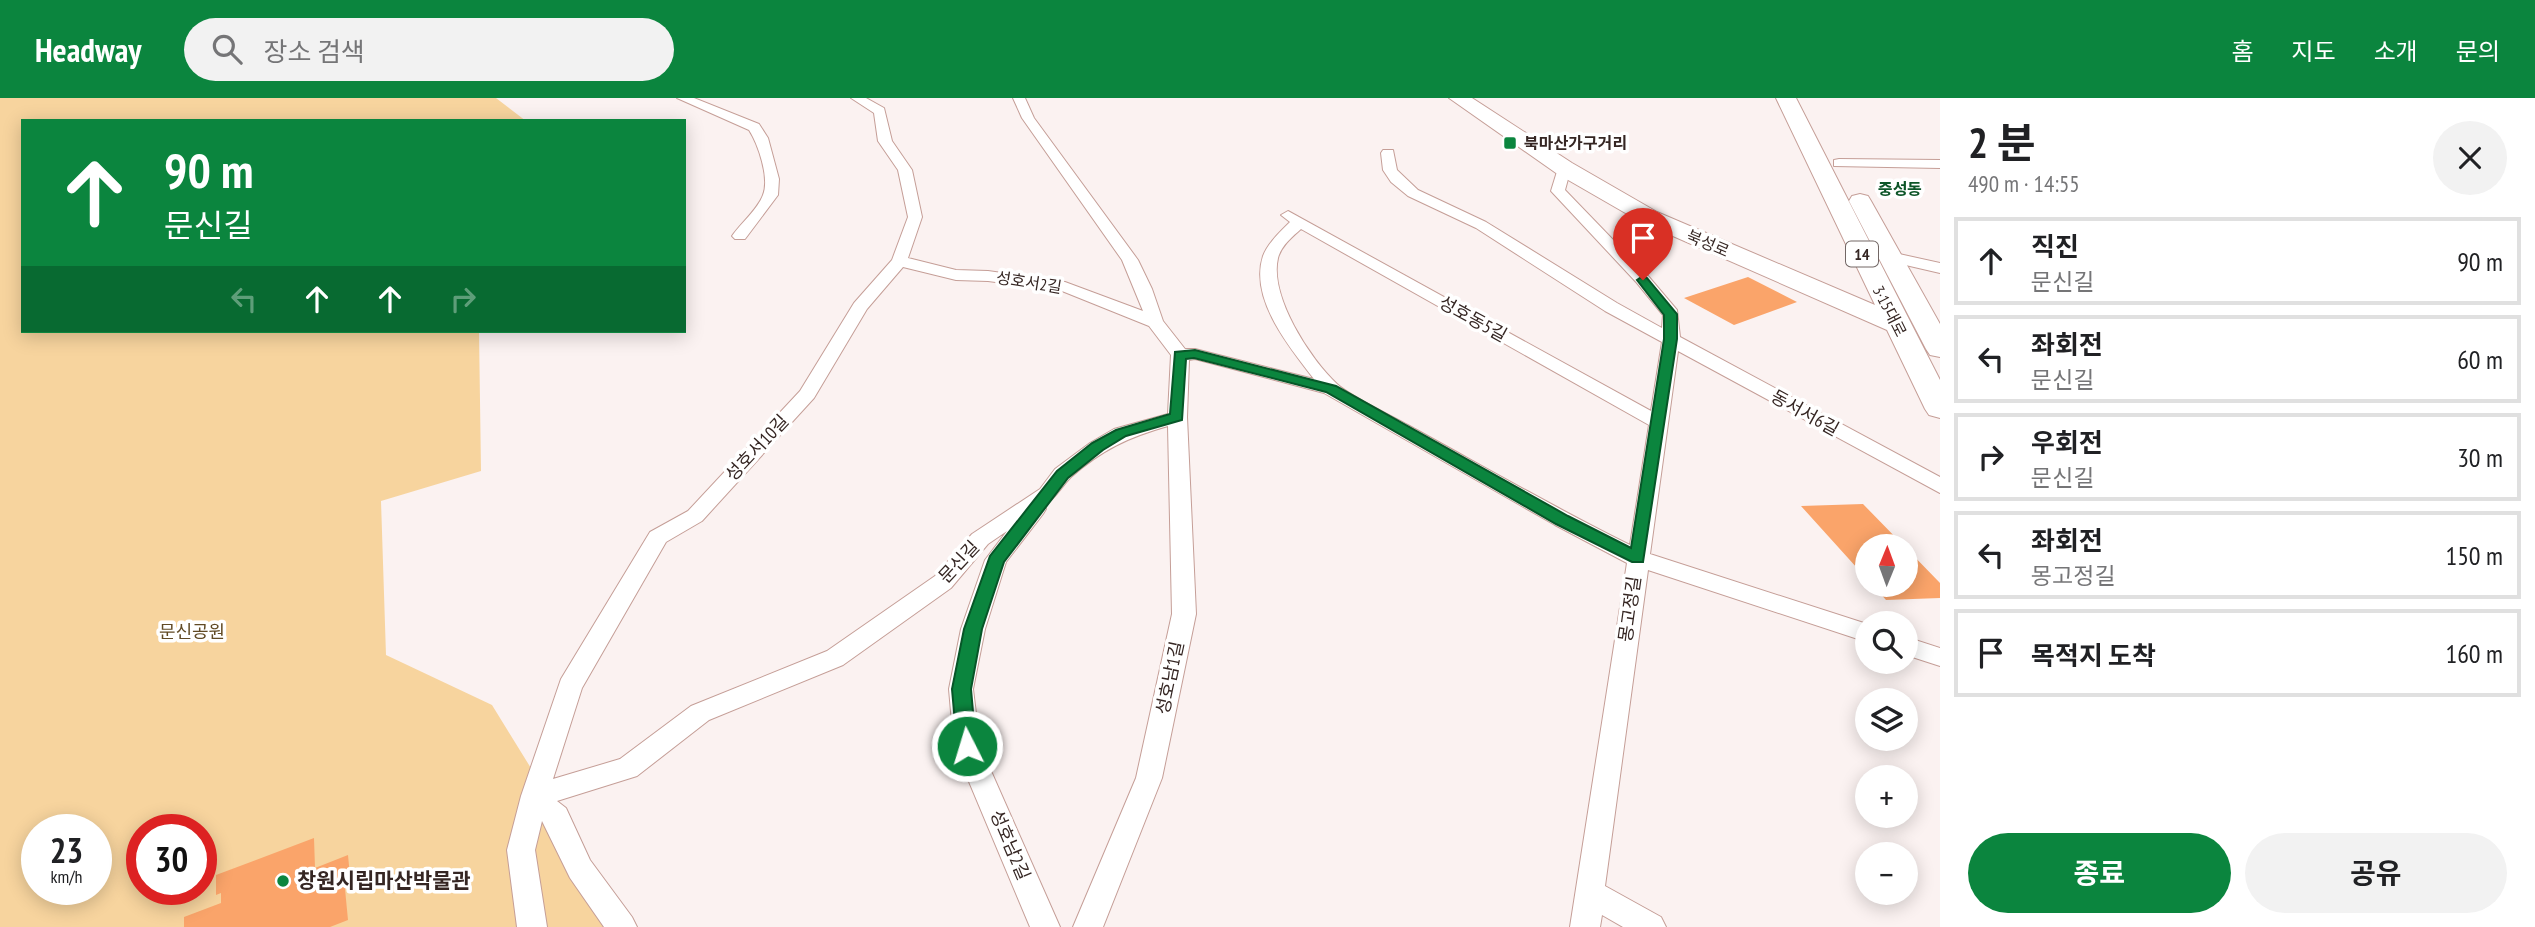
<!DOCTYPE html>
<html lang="ko">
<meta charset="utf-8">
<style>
body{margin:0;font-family:"PT Sans Narrow","Noto Sans KR",sans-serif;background:#f2f2f2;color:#202124;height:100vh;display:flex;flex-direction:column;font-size:26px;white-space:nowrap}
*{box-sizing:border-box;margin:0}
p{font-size:23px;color:#757577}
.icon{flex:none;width:38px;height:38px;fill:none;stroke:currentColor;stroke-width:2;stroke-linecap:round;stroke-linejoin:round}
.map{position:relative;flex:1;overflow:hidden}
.sheet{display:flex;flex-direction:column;background:#fff;width:595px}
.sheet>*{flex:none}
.hud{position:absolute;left:21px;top:21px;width:665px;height:214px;border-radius:0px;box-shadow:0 4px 18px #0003;background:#0b853e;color:#fff;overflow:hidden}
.needle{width:46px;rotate:1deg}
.buttons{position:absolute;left:1855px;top:436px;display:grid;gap:14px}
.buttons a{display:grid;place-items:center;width:63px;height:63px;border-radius:50%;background:#fff;box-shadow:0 4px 18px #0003;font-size:35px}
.speed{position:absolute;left:21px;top:716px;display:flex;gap:14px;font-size:35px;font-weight:700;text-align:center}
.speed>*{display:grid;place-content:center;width:91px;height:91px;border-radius:50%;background:#fff;box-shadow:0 4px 18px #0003;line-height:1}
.speed small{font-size:18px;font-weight:400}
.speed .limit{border:10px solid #d22;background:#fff;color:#111}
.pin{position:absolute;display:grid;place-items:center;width:60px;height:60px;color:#fff;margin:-72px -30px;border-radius:50% 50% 50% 0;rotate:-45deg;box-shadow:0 0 7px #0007}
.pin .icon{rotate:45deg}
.me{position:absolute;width:77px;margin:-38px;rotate:355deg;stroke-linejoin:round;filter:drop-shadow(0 0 5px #0008)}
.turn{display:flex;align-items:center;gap:24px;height:147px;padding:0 28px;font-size:32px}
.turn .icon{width:91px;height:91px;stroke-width:2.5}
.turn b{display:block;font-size:49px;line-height:60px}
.lanes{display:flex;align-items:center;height:66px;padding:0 28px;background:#0003;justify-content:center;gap:35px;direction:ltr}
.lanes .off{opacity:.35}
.round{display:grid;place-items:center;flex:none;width:74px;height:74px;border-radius:37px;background:#f2f2f2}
.headline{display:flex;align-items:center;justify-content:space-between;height:119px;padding:0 28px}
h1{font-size:42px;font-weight:700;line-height:52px}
.primary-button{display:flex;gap:14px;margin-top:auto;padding:14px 28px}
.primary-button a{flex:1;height:80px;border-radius:42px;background:#0b853e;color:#fff;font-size:28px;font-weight:700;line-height:80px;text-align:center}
.primary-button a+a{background:#f2f2f2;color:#202124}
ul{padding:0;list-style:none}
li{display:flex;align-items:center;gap:21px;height:88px;margin:0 14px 10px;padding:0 14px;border:4px solid #e0e0e0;border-radius:0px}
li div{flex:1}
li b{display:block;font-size:26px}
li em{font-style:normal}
header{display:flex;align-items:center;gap:42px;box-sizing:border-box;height:98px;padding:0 35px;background:#0b853e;color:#fff}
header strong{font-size:33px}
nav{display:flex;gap:38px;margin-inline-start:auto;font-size:24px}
.search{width:490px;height:63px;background:#f2f2f2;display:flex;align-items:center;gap:18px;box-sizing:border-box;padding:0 24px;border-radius:38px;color:#757577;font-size:26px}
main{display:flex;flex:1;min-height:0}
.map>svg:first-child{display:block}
</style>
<header>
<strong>Headway</strong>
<div class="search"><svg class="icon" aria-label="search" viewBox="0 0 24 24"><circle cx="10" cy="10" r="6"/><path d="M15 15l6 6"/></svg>장소 검색</div>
<nav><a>홈</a><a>지도</a><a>소개</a><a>문의</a></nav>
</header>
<main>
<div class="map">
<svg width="1940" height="829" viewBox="0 0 1940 829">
<rect width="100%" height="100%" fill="#fbf2f1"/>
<path fill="#f7d49e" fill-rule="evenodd" d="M0,0H496L526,23H23V233H479L481,373L381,403L386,557L492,607L629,829H0ZM37,732H96V791H37ZM142,732H201V791H142Z"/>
<path fill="#faa46a" d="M1748,179L1797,204L1734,227L1684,200Z
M1863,406L1904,448H1867V481L1801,408Z
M1906,450L1940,485V500L1886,502L1872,486H1906Z
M314,740L315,770L348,757L351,789L345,791L348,822L330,829H184V819L221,805V795L216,797V777Z"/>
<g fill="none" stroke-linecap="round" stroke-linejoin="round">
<g stroke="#c59e97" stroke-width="2">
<path id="street" d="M677,0H694L759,26L768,40L779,81L778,97L745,141H735L732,138C741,125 758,111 763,97C770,80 758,46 749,32Z
M851,0H866L884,10L892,43L912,72L922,119L908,160L956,172L988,173L1065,184L1143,213L1122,162L1022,20L1013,0H1025L1034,20L1138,162L1152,191L1163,223L1185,251H1195L1314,281C1290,250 1249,201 1263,158C1268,145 1280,134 1290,124L1281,117L1288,113L1651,313L1662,244L1605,213L1476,130L1408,98L1391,84L1383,72L1381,55L1383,52H1393L1397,72L1418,92L1486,124L1617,205L1662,230L1663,217L1637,185L1551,93L1559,67H1569L1571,70L1565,92L1649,179L1677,212L1680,239L1940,379V395L1678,253L1650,456L1867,526V544L1648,472L1605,788L1661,819L1666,829H1623L1602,817L1600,829H1570L1627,465L1555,427L1324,295L1195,261L1189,262L1187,319L1196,516L1162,680L1103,829H1073L1136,680L1172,516L1168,328C1129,339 1101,352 1071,379C1061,389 1056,400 1044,408L1046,411L1043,416L1006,464L985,531L973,591L980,648L1060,829H1030L954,648L949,591L961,531L985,462L1007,433L988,446L951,490L843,567L709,622L637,678L557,703L566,710L590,762L632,819L637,829H604L570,780L542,723L535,752L547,829H517L507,752L521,698L561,581L650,434L688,413L800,293L854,205L892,162L908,119L898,72L878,43L874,15ZM1301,131L1649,327L1630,447C1557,411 1486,370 1415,331C1395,319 1352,300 1337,286C1310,261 1269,198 1278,160C1281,148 1292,139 1301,131ZM903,169L956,182L988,183L1062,193L1149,228L1171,257L1168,316L1114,331L1090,345L1055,371L1040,391L972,436L935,478L827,553L691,608L620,661L553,681L582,590L666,444L702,423L814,300L867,211Z
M1839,61L1940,62V70L1834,68V62Z
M1890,154L1940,165V175L1884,162L1882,159L1884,156Z
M1906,539L1940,550V568L1906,557Z"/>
</g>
<g stroke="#c59e97" stroke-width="2">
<path id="primary" d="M1449,0H1472L1572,65L1657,114L1875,207L1776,0H1796L1940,282V320L1929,317L1925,311L1887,232L1641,124L1556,75Z
M1860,96L1868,98L1871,103L1940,226V259L1930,257L1926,251L1849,103L1852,98Z"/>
</g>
<use href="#street" fill="#fff" fill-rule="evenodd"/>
<use href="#primary" fill="#fff" fill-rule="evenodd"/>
</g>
<path fill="#0b853e" stroke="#075628" stroke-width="2" d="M1643,178L1647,180L1677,216V241L1643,464H1632L1556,426L1326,294L1194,260L1186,261L1182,322L1126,338L1103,352L1068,380L1004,464L982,531L971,591L976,648L974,653L967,656L960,653L957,648L952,591L964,531L990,458L1057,373L1092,345L1116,332L1170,316L1175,254L1195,252L1336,288L1568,418L1631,450L1664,241V217L1637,182Z"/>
<g fill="#0b853e" stroke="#fff" stroke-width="2.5">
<rect x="1503" y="38" width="14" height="14" rx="3.5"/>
<circle cx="283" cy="783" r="7"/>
</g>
<g text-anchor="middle" stroke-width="7" stroke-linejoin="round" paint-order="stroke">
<g font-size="16" font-weight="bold" fill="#352623" stroke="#fff" text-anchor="start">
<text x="1524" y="51">북마산가구거리</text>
</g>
<g font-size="16" font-weight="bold" fill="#0d5528" stroke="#fff">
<text x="1900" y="97">중성동</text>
</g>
<g font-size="16" fill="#352623" stroke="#fff">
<text transform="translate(1708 145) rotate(23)" y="6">북성로</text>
<text transform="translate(1029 184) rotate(9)" y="6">성호서2길</text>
<text transform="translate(1890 213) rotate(63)" y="6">3·15대로</text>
</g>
<rect fill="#fff" stroke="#726765" stroke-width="2" x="1846" y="143.5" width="32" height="25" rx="5"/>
<g font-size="16" font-weight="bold" fill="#352623">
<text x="1862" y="162">14</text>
</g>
<g font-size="18" fill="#352623" stroke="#fff">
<text transform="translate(1473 221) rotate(29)" y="6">성호동5길</text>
<text transform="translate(1805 315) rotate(29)" y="6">동서서6길</text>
<text transform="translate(757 350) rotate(-47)" y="6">성호서10길</text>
<text transform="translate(959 464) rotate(-47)" y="6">문신길</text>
<text transform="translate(1630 511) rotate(-82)" y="6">몽고정길</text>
<text transform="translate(1170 580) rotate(-78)" y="6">성호남1길</text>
<text transform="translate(1010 747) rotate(67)" y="6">성호남2길</text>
</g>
<g font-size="18" fill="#614a24" stroke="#fff">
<text x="192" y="540">문신공원</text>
</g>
<g font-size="21" font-weight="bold" fill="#352623" stroke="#fff" text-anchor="start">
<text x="297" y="790">창원시립마산박물관</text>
</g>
</g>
</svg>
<div class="buttons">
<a><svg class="needle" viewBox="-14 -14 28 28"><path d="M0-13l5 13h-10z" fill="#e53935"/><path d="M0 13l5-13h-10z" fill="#757577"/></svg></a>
<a><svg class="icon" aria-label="search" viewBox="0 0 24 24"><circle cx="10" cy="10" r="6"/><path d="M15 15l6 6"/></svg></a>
<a><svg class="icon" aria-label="layers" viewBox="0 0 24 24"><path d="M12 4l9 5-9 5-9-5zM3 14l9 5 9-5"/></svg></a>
<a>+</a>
<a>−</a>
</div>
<div class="speed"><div>23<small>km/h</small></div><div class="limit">30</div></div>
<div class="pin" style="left:1643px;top:182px;background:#d93025"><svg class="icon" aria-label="arrive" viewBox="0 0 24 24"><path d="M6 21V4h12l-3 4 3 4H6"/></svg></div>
<svg class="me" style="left:967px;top:648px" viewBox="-20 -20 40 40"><circle r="17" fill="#0b853e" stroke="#fff" stroke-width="3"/><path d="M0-11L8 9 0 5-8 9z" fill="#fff"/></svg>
<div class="hud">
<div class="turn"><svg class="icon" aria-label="ahead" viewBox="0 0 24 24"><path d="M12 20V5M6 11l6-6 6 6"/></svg><div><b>90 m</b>문신길</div></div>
<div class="lanes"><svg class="icon off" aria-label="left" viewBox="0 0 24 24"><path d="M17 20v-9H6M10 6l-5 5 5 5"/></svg><svg class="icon" aria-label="ahead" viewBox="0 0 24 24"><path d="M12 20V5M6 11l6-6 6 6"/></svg><svg class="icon" aria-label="ahead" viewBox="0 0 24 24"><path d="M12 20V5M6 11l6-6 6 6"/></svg><svg class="icon off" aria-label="right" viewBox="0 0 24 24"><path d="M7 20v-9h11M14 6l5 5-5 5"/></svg></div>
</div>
</div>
<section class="sheet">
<div class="headline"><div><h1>2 분</h1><p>490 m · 14:55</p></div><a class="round"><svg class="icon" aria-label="close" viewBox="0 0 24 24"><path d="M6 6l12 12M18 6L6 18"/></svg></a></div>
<ul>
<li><svg class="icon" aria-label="ahead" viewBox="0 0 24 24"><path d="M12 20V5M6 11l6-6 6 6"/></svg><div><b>직진</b><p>문신길</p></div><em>90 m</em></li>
<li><svg class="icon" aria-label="left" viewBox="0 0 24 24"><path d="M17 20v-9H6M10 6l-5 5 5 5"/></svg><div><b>좌회전</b><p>문신길</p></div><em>60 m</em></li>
<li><svg class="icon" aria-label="right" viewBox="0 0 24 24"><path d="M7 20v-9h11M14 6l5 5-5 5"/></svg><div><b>우회전</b><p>문신길</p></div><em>30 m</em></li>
<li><svg class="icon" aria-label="left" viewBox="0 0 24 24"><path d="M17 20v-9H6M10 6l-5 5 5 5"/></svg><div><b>좌회전</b><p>몽고정길</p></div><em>150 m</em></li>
<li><svg class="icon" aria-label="arrive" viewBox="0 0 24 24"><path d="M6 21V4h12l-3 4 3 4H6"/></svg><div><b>목적지 도착</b></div><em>160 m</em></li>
</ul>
<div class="primary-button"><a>종료</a><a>공유</a></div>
</section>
</main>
